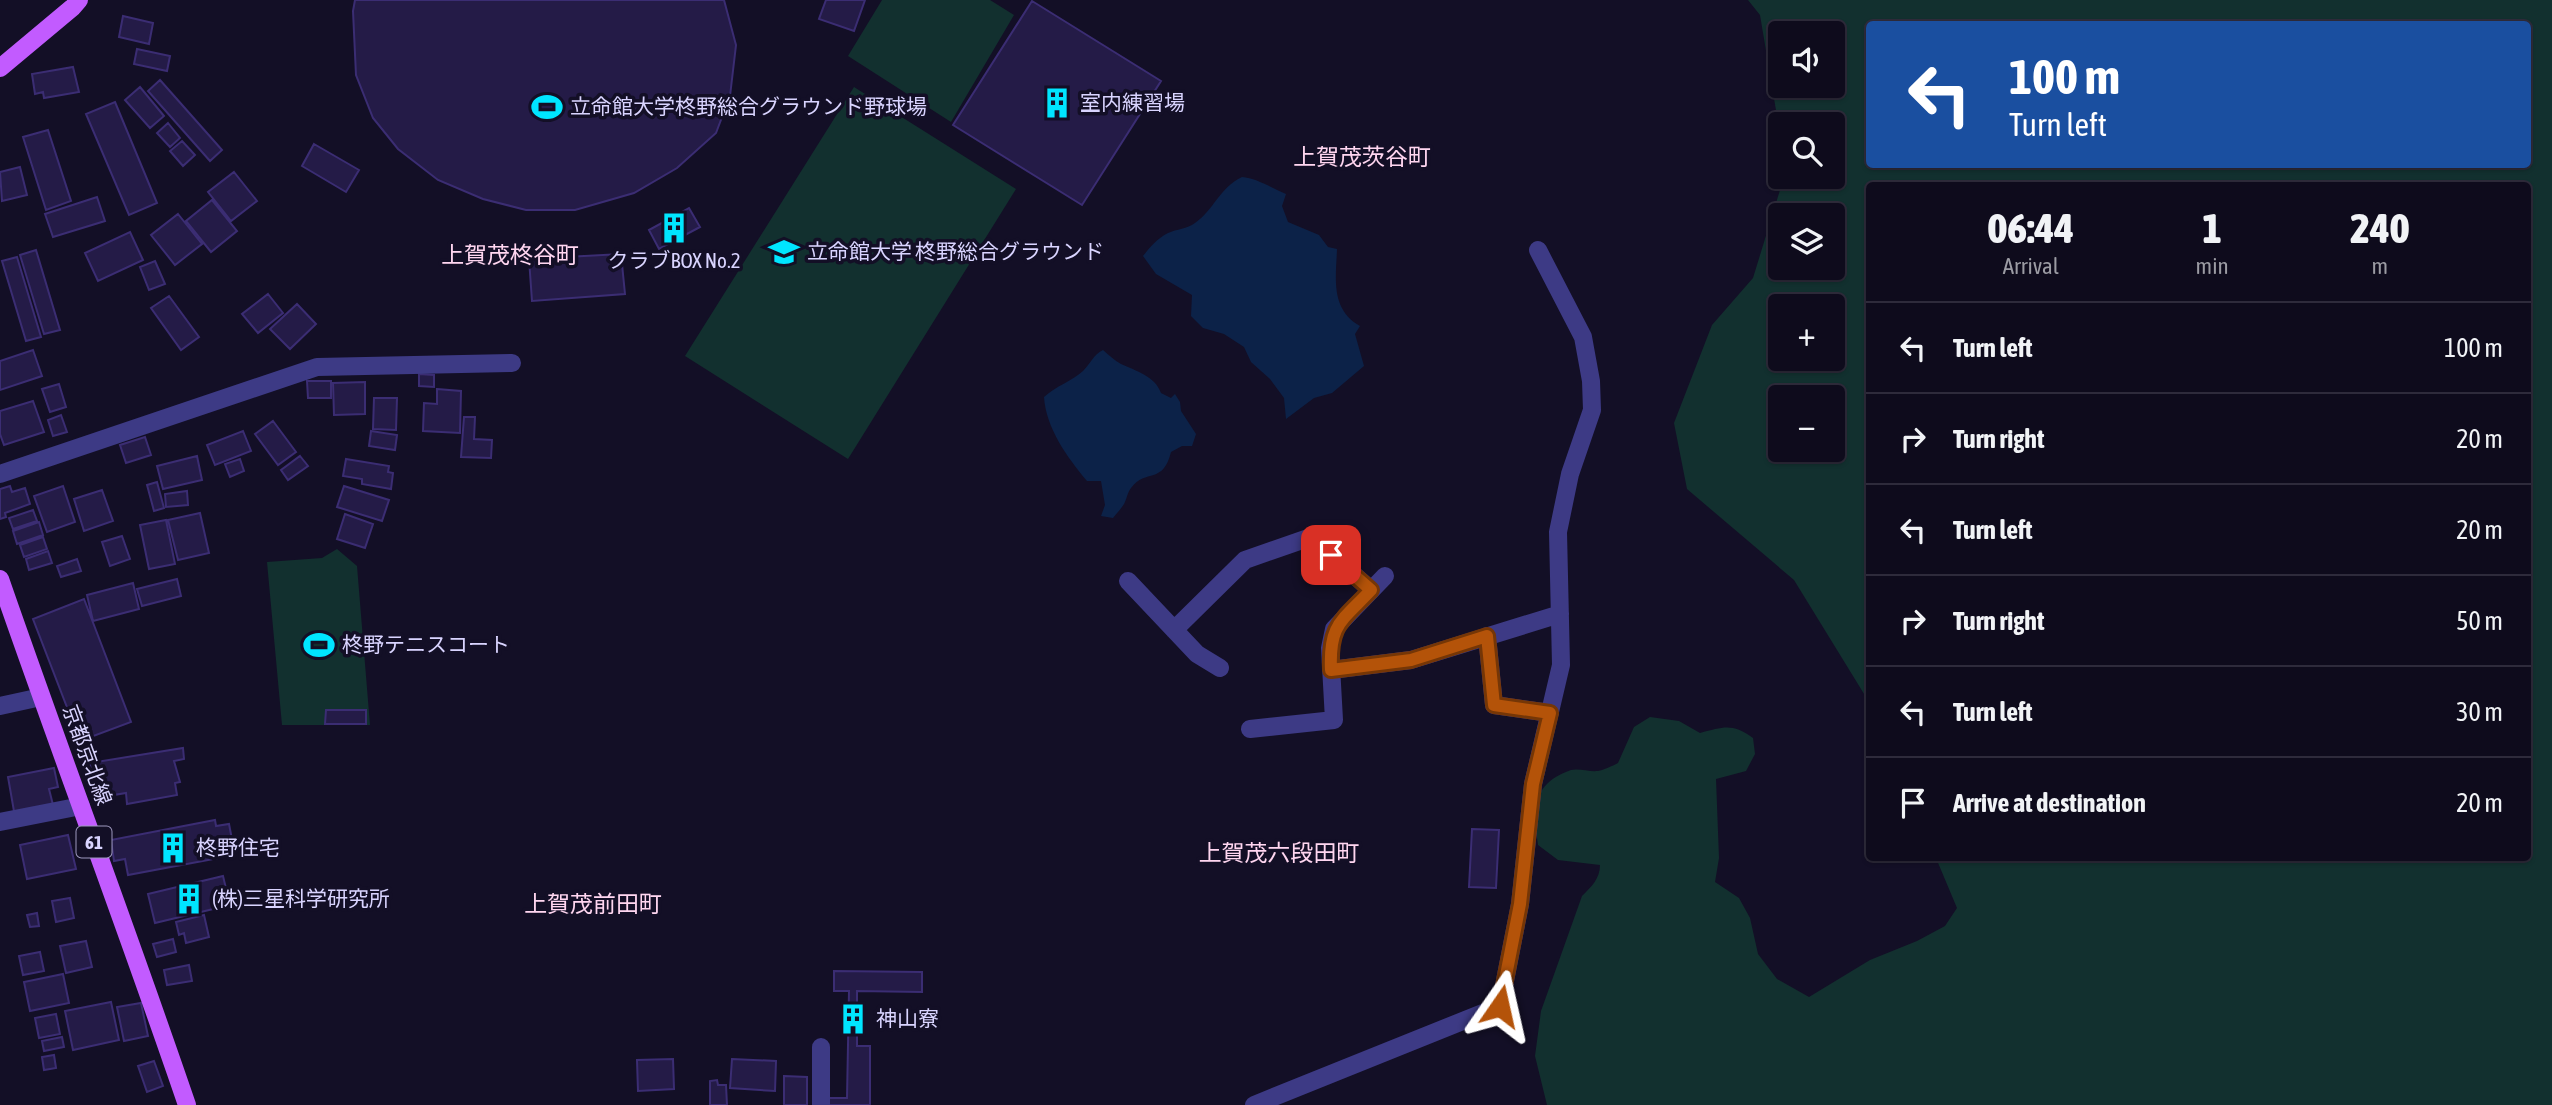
<!DOCTYPE html>
<meta charset="utf-8">
<style>
body{margin:0;font-family:"Asap Condensed","Noto Sans JP",sans-serif;background:#171425;color:#f1f3f6;height:100vh;display:flex;flex-direction:column;font-size:26px;white-space:nowrap}
*{box-sizing:border-box;margin:0}
p{font-size:23px;color:#9b9ba3}
.icon{flex:none;width:38px;height:38px;fill:none;stroke:currentColor;stroke-width:2;stroke-linecap:round;stroke-linejoin:round}
.map{position:relative;flex:1;overflow:hidden}
.drawer{position:absolute;left:1866px;top:182px;width:665px;height:679px;display:flex;flex-direction:column;background:#0e0b1c;border-radius:7px;box-shadow:0 2px 5px #0004,0 0 0 2px #2e2b3b}
.drawer>*{flex:none}
.hud{position:absolute;left:1866px;top:21px;width:665px;height:147px;border-radius:7px;box-shadow:0 2px 5px #0004,0 0 0 2px #2e2b3b;background:#1a4fa0;color:#fff;overflow:hidden}
.controls{position:absolute;left:1768px;top:21px;display:grid;gap:14px}
.controls a{display:grid;place-items:center;width:77px;height:77px;border-radius:7px;background:#0e0b1c;box-shadow:0 2px 5px #0004,0 0 0 2px #2e2b3b;font-size:35px}
.pin{position:absolute;display:grid;place-items:center;width:60px;height:60px;color:#fff;margin:-30px;border-radius:14px;box-shadow:0 4px 10px #0006}
.me{position:absolute;width:77px;margin:-38px;rotate:11deg;stroke-linejoin:round;filter:drop-shadow(0 0 5px #0008)}
.turn{display:flex;align-items:center;gap:24px;height:147px;padding:0 28px;font-size:32px}
.turn .icon{width:91px;height:91px;stroke-width:2.5}
.turn b{display:block;font-size:49px;line-height:60px}
.eta{display:flex;justify-content:space-evenly;align-items:center;height:119px;text-align:center}
.eta b{font-size:42px;font-weight:800;line-height:49px}
ul{padding:0;list-style:none}
li{display:flex;align-items:center;gap:21px;height:91px;padding:0 28px;border-top:2px solid #2e2b3b}
li div{flex:1}
li b{display:block;font-size:26px}
li em{font-style:normal}
.map>svg:first-child{display:block}
</style>
<div class="map">
<svg width="2552" height="1105" viewBox="0 0 2552 1105">
<rect width="100%" height="100%" fill="#130f26"/>
<path fill="#12302f" fill-rule="evenodd" d="M882,0H990L1014,15L951,122L848,56Z
M1748,0H2552V1105H1547L1535,1056L1541,1011L1582,896C1591,887 1600,879 1600,865L1558,860L1538,845C1533,810 1531,784 1571,770C1579,768 1589,772 1598,771C1604,770 1612,766 1618,763L1634,727L1650,717L1679,721L1700,733C1724,727 1732,723 1753,738L1755,754L1746,771L1716,779L1719,858L1715,882L1739,898L1750,918L1758,954L1777,979L1809,997L1870,960L1917,941L1945,926L1957,908L1936,858H2527V186H1869V702L1794,580L1687,489L1674,423L1712,325L1753,278L1784,177H1832V124H1780V134L1760,15ZM1869,24H2527V164H1869ZM1780,33H1832V86H1780ZM1780,215H1832V268H1780ZM1780,306H1832V359H1780ZM1780,397H1832V450H1780Z
M854,87L1016,189L848,459L685,356Z
M337,549L357,566L370,725H282L267,562L322,558Z"/>
<path fill="#0c2248" d="M1242,177C1256,178 1272,188 1286,194L1282,206L1288,222L1319,235L1328,247L1337,249C1336,278 1330,309 1360,326L1355,334L1364,366L1332,393L1314,398L1286,419L1284,398L1270,379L1251,362L1244,347L1224,334L1203,328L1191,316L1192,295L1156,274L1143,256C1150,247 1158,238 1168,233C1177,229 1187,229 1195,223C1215,209 1218,189 1242,177Z
M1103,350C1109,355 1115,361 1121,364C1136,371 1155,376 1161,393L1171,398L1175,394L1180,402L1181,411L1196,434L1192,446H1182L1171,452C1163,485 1146,468 1131,488C1127,493 1127,499 1124,504C1121,509 1116,514 1113,518L1101,516L1105,505L1101,481H1087C1067,457 1046,428 1044,397C1056,386 1072,381 1083,371C1091,363 1093,355 1103,350Z"/>
<path fill="#241b47" stroke="#3b2d73" stroke-width="2" d="M355,0H724L736,45L730,96L716,133L677,168L634,193L575,210H526L483,199L438,180L398,149L373,118L356,75L353,11Z
M826,0H865L854,31L819,19Z
M1032,1L1161,81L1082,205L953,125Z
M123,16L153,23L149,44L119,37Z
M137,49L170,56L167,71L134,64Z
M73,67L79,92L44,98L43,92L35,94L32,74Z
M160,80L222,150L210,161L148,91Z
M140,87L164,116L150,128L125,100Z
M115,102L157,203L129,215L86,114Z
M168,123L180,138L170,147L157,133Z
M48,130L71,201L46,210L23,137Z
M182,141L195,155L183,166L170,151Z
M314,144L359,170L346,192L302,166Z
M20,167L27,195L2,201L0,172Z
M234,172L257,201L231,221L208,192Z
M97,197L105,221L53,237L45,214Z
M212,200L237,231L211,252L186,221Z
M689,208L700,227L659,249L649,230Z
M178,214L202,244L175,265L151,235Z
M130,232L143,260L98,281L85,253Z
M36,250L60,330L44,334L20,255Z
M621,254L625,294L532,301L529,259Z
M17,257L41,337L26,341L2,261Z
M155,261L165,284L149,290L140,267Z
M268,294L283,313L258,333L242,314Z
M169,296L199,337L181,350L151,308Z
M297,304L316,324L290,349L270,329Z
M33,350L42,376L0,390V361Z
M419,374L434,375V387L419,386Z
M307,381H331V398H308Z
M365,382V414L334,415L333,383Z
M59,384L66,407L50,412L42,389Z
M437,389L461,391L460,433L423,431L424,403L437,404Z
M374,398H397L396,430L373,429Z
M33,401L44,432L4,445L0,434V411Z
M61,415L67,432L53,436L48,420Z
M464,417H475L474,439L492,440L491,458L461,457Z
M273,421L296,452L278,465L255,434Z
M243,431L251,451L215,465L207,445Z
M371,431L397,435L395,450L369,446Z
M145,437L151,455L126,463L120,445Z
M197,456L202,480L163,489L157,466Z
M300,456L308,466L288,480L281,470Z
M240,459L244,471L230,477L225,464Z
M346,459L389,466L388,472L393,473L391,489L362,484V479L343,476Z
M157,482L164,508L154,511L147,485Z
M10,486L12,492L25,488L30,504L5,513L6,517L0,519V489Z
M63,486L75,522L47,532L34,496Z
M344,486L389,500L382,521L337,507Z
M102,490L113,521L84,531L74,499Z
M187,491L188,505L166,507L165,494Z
M33,510L37,521L13,529L9,518Z
M200,513L209,553L178,560L168,520Z
M345,514L373,524L365,548L337,539Z
M166,520L175,564L149,569L140,525Z
M39,522L43,535L17,544L13,531Z
M122,536L130,559L110,566L102,542Z
M43,537L47,549L24,557L20,545Z
M48,551L52,563L29,570L26,559Z
M77,559L81,571L61,577L57,566Z
M177,579L181,596L142,606L137,589Z
M133,583L139,609L93,621L87,595Z
M84,599L131,722L80,741L33,619Z
M326,710H366V724H325Z
M183,748L184,759L174,761L180,782L175,783L177,795L127,804L126,793L96,798L90,763Z
M54,768L58,787L49,789L54,809L15,817L8,777Z
M215,820L216,826L229,824L235,855L128,875L125,859L114,861L111,840Z
M1472,829L1499,830L1496,888L1469,887Z
M68,835L76,869L27,879L20,845Z
M223,876L230,905L155,923L148,894Z
M70,898L74,918L56,922L52,901Z
M37,913L39,926L30,927L27,915Z
M204,915L209,937L186,943L184,933L179,935L176,922Z
M173,939L176,952L157,957L153,944Z
M86,941L92,967L66,973L60,946Z
M40,952L44,971L23,975L19,956Z
M189,965L192,981L167,985L164,970Z
M834,971L922,972V992L857,991V1046H870V1105H825V1098H847L849,991H834Z
M63,974L69,1003L30,1011L24,982Z
M111,1002L119,1040L73,1050L65,1011Z
M141,1003L148,1036L124,1041L117,1007Z
M56,1014L60,1034L39,1038L35,1018Z
M62,1037L64,1047L44,1051L42,1041Z
M54,1055L56,1068L44,1070L42,1057Z
M673,1059L674,1089L638,1091L637,1060Z
M732,1059L776,1061L775,1091L730,1088Z
M154,1061L163,1086L147,1092L138,1066Z
M784,1076L807,1077V1105H784Z
M717,1080L718,1085H726L727,1105H710V1081Z"/>
<g fill="none" stroke-linecap="round" stroke-linejoin="round">
<path stroke="#3d3a85" stroke-width="18" d="M0,474L317,367L512,363
M1128,581L1197,654L1220,668
M1174,630L1245,560L1311,537L1371,590
M1487,636L1494,705L1550,713
M1331,670L1411,660L1560,614
M0,706L41,697
M1250,729L1334,720L1330,648L1334,629L1385,576
M0,822L81,806
M821,1047V1105
M1254,1105L1500,1006L1520,904L1533,784L1561,665L1558,532L1570,474L1592,410L1591,381L1583,337L1538,250"/>
<path stroke="#c25bff" stroke-width="18" d="M0,68L73,7L79,0
M0,579C61,755 127,929 187,1105"/>
</g>
<g fill="none" stroke-linecap="round" stroke-linejoin="round">
<g stroke="#753606" stroke-width="18">
<path id="route" d="M1331,555L1371,590C1341,622 1329,624 1331,670L1411,660L1487,636L1494,705L1550,713L1533,784L1520,904L1500,1006"/>
</g>
<use href="#route" stroke="#b45309" stroke-width="12"/>
</g>
<defs>
<g id="building-bare" transform="scale(2.415)"><path d="M-4-6H4V6H1V3H-1V6H-4ZM-2.5-4.3h1.7v1.8h-1.7ZM.8-4.3h1.7v1.8H.8ZM-2.5-1h1.7V.8h-1.7ZM.8-1h1.7V.8H.8Z" fill="#00e5ff" stroke="#130f26" stroke-width="2.5" paint-order="stroke"/></g>
<g id="stadium-bare" transform="scale(2.415)"><path d="M0-5a6.5 5 0 1 0 0 10a6.5 5 0 1 0 0-10ZM-3.5-1.8h7v3.6h-7Z" fill="#00e5ff" stroke="#130f26" stroke-width="2.5" paint-order="stroke"/></g>
<g id="university-bare" transform="scale(2.415)"><path d="M0-5L7-2L0 1L-7-2ZM-4 1L0 2.5L4 1V4Q0 6-4 4Z" fill="#00e5ff" stroke="#130f26" stroke-width="2.5" paint-order="stroke"/></g>
</defs>
<g fill-rule="evenodd">
<use href="#building-bare" x="1057" y="103"/>
<use href="#stadium-bare" x="547" y="107"/>
<use href="#building-bare" x="674" y="228"/>
<use href="#university-bare" x="784" y="252"/>
<use href="#stadium-bare" x="319" y="645"/>
<use href="#building-bare" x="173" y="848"/>
<use href="#building-bare" x="189" y="899"/>
<use href="#building-bare" x="853" y="1019"/>
</g>
<g text-anchor="middle" stroke-width="7" stroke-linejoin="round" paint-order="stroke">
<rect fill="#130f26" stroke="#9e99be" stroke-width="2" x="76.5" y="826.5" width="35" height="31" rx="5"/>
<g font-size="19" font-weight="bold" fill="#d9d4ff">
<text x="94" y="849">61</text>
</g>
<g font-size="21" fill="#d9d4ff" stroke="#130f26" text-anchor="start">
<text x="1080" y="110">室内練習場</text>
<text x="570" y="114">立命館大学柊野総合グラウンド野球場</text>
<text x="807" y="259">立命館大学 柊野総合グラウンド</text>
<text x="674" y="268" text-anchor="middle">クラブBOX No.2</text>
<text x="342" y="652">柊野テニスコート</text>
<text x="196" y="855">柊野住宅</text>
<text x="212" y="906">(株)三星科学研究所</text>
<text x="876" y="1026">神山寮</text>
</g>
<g font-size="21" fill="#d9d4ff" stroke="#130f26">
<text transform="translate(87 755) rotate(70)" y="7">京都京北線</text>
</g>
<g font-size="23" fill="#ffd6f0" stroke="#130f26">
<text x="1362" y="165">上賀茂茨谷町</text>
<text x="510" y="263">上賀茂柊谷町</text>
<text x="1279" y="861">上賀茂六段田町</text>
<text x="593" y="912">上賀茂前田町</text>
</g>
</g>
</svg>
<div class="controls">
<a><svg class="icon" aria-label="sound" viewBox="0 0 24 24"><path d="M4 9h4l5-4v14l-5-4H4zM17 9q2 3 0 6"/></svg></a>
<a><svg class="icon" aria-label="search" viewBox="0 0 24 24"><circle cx="10" cy="10" r="6"/><path d="M15 15l6 6"/></svg></a>
<a><svg class="icon" aria-label="layers" viewBox="0 0 24 24"><path d="M12 4l9 5-9 5-9-5zM3 14l9 5 9-5"/></svg></a>
<a>+</a>
<a>−</a>
</div>
<div class="pin" style="left:1331px;top:555px;background:#d93025"><svg class="icon" aria-label="arrive" viewBox="0 0 24 24"><path d="M6 21V4h12l-3 4 3 4H6"/></svg></div>
<svg class="me" style="left:1500px;top:1006px" viewBox="-20 -20 40 40"><path d="M0-17L14 15 0 8-14 15z" fill="#b45309" stroke="#fff" stroke-width="4"/></svg>
<div class="hud">
<div class="turn"><svg class="icon" aria-label="left" viewBox="0 0 24 24"><path d="M17 20v-9H6M10 6l-5 5 5 5"/></svg><div><b>100 m</b>Turn left</div></div>
</div>
<section class="drawer">
<div class="eta">
<div><b>06:44</b><p>Arrival</p></div>
<div><b>1</b><p>min</p></div>
<div><b>240</b><p>m</p></div>
</div>
<ul>
<li><svg class="icon" aria-label="left" viewBox="0 0 24 24"><path d="M17 20v-9H6M10 6l-5 5 5 5"/></svg><div><b>Turn left</b></div><em>100 m</em></li>
<li><svg class="icon" aria-label="right" viewBox="0 0 24 24"><path d="M7 20v-9h11M14 6l5 5-5 5"/></svg><div><b>Turn right</b></div><em>20 m</em></li>
<li><svg class="icon" aria-label="left" viewBox="0 0 24 24"><path d="M17 20v-9H6M10 6l-5 5 5 5"/></svg><div><b>Turn left</b></div><em>20 m</em></li>
<li><svg class="icon" aria-label="right" viewBox="0 0 24 24"><path d="M7 20v-9h11M14 6l5 5-5 5"/></svg><div><b>Turn right</b></div><em>50 m</em></li>
<li><svg class="icon" aria-label="left" viewBox="0 0 24 24"><path d="M17 20v-9H6M10 6l-5 5 5 5"/></svg><div><b>Turn left</b></div><em>30 m</em></li>
<li><svg class="icon" aria-label="arrive" viewBox="0 0 24 24"><path d="M6 21V4h12l-3 4 3 4H6"/></svg><div><b>Arrive at destination</b></div><em>20 m</em></li>
</ul>
</section>
</div>
